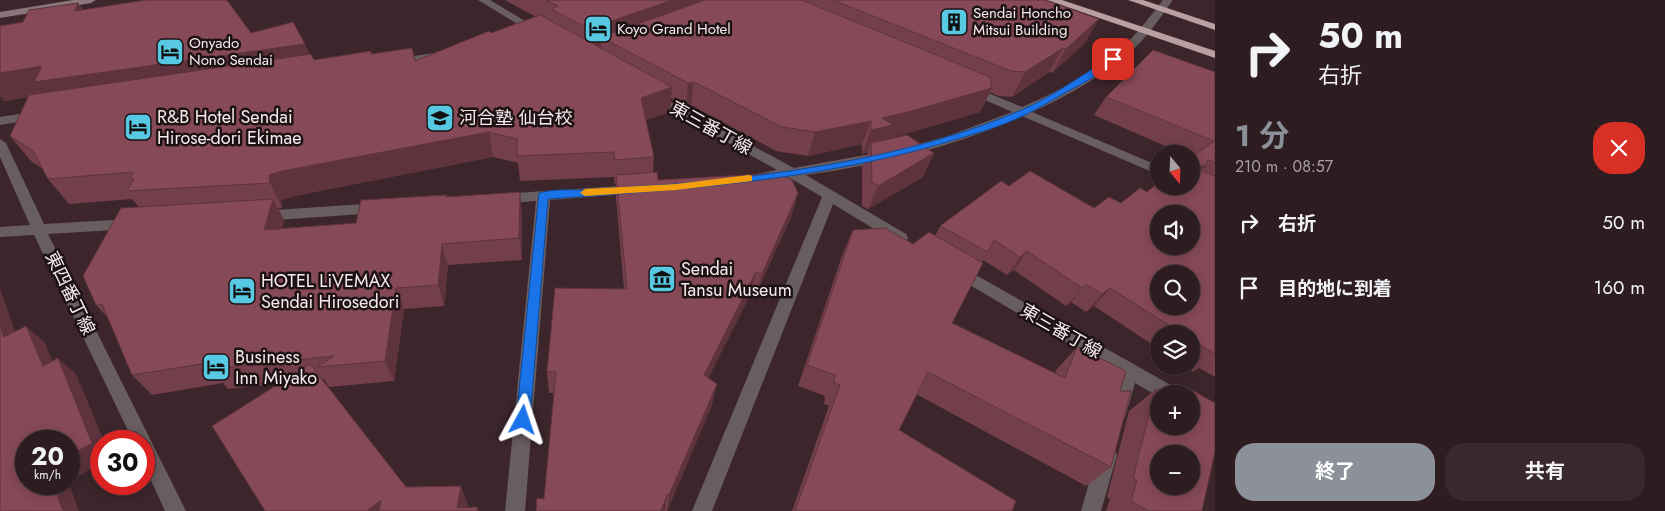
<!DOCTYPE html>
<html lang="ja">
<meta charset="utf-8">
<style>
body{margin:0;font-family:Jost,"Noto Sans JP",sans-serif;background:#39292d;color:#f1f3f6;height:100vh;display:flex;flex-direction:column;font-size:19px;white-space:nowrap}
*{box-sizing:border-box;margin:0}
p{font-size:16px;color:#a7a1a5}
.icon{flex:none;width:28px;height:28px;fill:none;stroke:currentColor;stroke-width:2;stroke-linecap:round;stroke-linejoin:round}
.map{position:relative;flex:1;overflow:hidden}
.drawer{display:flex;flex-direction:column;background:#2d1c20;width:450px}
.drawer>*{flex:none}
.banner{background:#2d1c20;color:#f1f3f6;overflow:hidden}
.needle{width:32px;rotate:161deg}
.tools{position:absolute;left:1150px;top:145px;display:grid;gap:10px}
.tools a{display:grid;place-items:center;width:50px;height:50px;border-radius:50%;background:#2d1c20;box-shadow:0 2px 12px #0003,0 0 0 1px #483a3e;font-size:25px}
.speed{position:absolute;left:15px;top:430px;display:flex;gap:10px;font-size:25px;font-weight:700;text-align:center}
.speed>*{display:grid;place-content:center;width:65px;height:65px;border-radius:50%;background:#2d1c20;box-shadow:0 2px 12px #0003,0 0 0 1px #483a3e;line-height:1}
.speed small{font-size:12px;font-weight:400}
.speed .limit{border:8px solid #d22;background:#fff;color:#111}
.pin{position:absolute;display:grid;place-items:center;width:42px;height:42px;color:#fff;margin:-21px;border-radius:10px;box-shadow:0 2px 8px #0006}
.me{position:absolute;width:55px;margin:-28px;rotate:5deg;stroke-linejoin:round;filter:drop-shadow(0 0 4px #0008)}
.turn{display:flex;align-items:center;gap:18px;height:105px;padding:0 20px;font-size:22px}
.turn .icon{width:65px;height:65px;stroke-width:2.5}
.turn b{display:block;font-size:35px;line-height:42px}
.round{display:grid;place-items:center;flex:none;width:52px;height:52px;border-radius:20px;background:#39292d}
.head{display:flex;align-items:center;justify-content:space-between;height:85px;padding:0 20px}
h1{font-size:30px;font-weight:700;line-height:38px;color:#8c9099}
.action{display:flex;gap:10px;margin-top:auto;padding:10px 20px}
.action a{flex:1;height:58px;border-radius:20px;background:#8c9099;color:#fff;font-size:20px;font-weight:700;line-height:58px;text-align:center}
.action a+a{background:#39292d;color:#f1f3f6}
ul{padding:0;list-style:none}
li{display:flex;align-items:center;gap:15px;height:65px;padding:0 20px}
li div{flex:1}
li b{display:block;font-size:19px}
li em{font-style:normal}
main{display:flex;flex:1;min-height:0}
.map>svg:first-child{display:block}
</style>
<main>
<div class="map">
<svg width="1215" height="511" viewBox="0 0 1215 511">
<rect width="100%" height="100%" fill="#3c262b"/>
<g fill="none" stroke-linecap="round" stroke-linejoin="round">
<path fill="#685d5f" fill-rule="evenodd" d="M478,0H490L543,32L538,35L534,34Z
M1163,0H1173C1160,18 1146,39 1128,54C1100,77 1066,97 1032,112L1159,166V175L1022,116C954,147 879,165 806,175L906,234L908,238L906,242L901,243L896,242L833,204L712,511H692L822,197L790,178L762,181L757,180L755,177L757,174L777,170L650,99L648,97L650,95H658L794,168L904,148L948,136L1012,112L965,91L963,89L965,87H973L1022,107C1055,93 1100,70 1125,45C1139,31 1151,15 1163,0Z
M441,52L446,55L445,57L394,65L388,62L394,59Z
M38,111L42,112L44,115L42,118L0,125V117Z
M0,139L6,143L44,224L131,219L136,220L138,224L136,228L131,229L48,234L186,511H165L144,465V441H133L34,235L0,237V227L30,225L0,157Z
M635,185L640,187L642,190L640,193L550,200L525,511H505L536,201L500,204L495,202L493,199L495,196L500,194Z
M378,203L383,205L385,208L383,211L378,213L261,221L256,220L254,216L256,212L261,211Z
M958,265L1176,388L1179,394H1159V397L1135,383L1125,417L1119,419L1113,417L1110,411L1120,374L953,275L950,271L953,267Z
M1107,446L1114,449L1117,455L1101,511H1081L1097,455L1100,449Z"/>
<path fill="#89777b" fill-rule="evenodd" d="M73,0H96L91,3L0,18V12Z"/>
<path fill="#b99ea3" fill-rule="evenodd" d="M1047,0H1062L1215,51V58Z
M1128,0H1143L1215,24V30Z"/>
</g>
<path fill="#733f4c" d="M505,0H1045L1085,43L1052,73L1049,72L1012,97L998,96L990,92L980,112L898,136L888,138V139L934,153L923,177L868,209L862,206V167L868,152L862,154V144L808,156L776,151L691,105L686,107L671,98L670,112L646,120L654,157L653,172L658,180L798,193L791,217L755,296L750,295L708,378L712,405L667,511H536L544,499L554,393H549L547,372L624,289L616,198V184L615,185L614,177L520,181L518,163L493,157L294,196L281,200L282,208H278L284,220L282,228L356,223L447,197L522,214V260L448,265L444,306L404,309L394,381L329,387L324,379H322L406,487L469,508L477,507L479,511H265L280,383L228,389L223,383L152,395L132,375L108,318L96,305L139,207L132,199L69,204L48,179L43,169L31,161L10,136L28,97L4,101L0,96V26L23,22L78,3L83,10L251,33L305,44L309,54L314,60L371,51L372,54L415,61L536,17Z
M1215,72V377L1199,368L1193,372L1185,366H1191V334H1159V349L1094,306L1086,312L1071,302L1066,306L1014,270L1007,275L983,260L952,323L1055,373L1057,369L1077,347L1120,391L1111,467L1086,486L916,394L899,430L1012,511H792L829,406L824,404L825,396L798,386L843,253L853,230L913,244L935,236L940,226L1009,186L1094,208L1121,203L1147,192L1192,157H1191V154H1184L1094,115L1106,97Z
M1155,390L1202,511H1106L1110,499L1107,497L1129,411Z"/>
<path fill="#5e333e" d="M672,0H735L601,37V49L589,53V29Z
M78,3L93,26L75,11Z
M1099,19L1085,43L1052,73L1066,49Z
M305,44L315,68L43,94L4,101L0,96V73L42,66Z
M1063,48L1049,72L1012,97L1025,72Z
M694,82L691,105L686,107L688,83Z
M672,87L670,112L640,122L641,98Z
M992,88L980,112L898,136L888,138L884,149L871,143L868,152L862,154L871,130L882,118Z
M871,121L862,144L808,156L815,132Z
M489,132L493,157L294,196L281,200L282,208L270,183L269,175L282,171Z
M934,153L923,177L868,209L878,186Z
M1206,165L1191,182L1199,167Z
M520,192L522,214V260L519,238Z
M798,193L791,217L755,296L762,274Z
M273,199L284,220L276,251L264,230Z
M442,244L448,265L444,306L438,285Z
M1027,251L1014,270L1007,275L1020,257Z
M756,272L750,295L699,397L704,375Z
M1086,284L1071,302L1066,306L1082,288Z
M396,288L404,309L394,381L385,361Z
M1110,288L1094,306L1086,312L1102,294Z
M0,289L23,353L4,337L0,326Z
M26,326L45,343L61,382L43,366Z
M58,358L76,374L104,441H101V463L69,482V456Z
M717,384L712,405L667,511L669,495Z
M53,484H69L79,511H63Z
M461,486L469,508H457Z
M667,495L665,511H661Z
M381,500L388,511H367Z"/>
<path fill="#864958" stroke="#5e333e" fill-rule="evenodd" d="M146,0H227L251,33L293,22L305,44L34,82L42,66L0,73V26L23,22L29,10L78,3L75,11Z
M546,0H672L589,29L551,9L558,6Z
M705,0H802L990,77L992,88L908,112L882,118L893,125L871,130V121L815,132L782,127L694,82L688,83L601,37Z
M833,0H1045L1099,19L1066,49L1063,48L1025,72L1011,71Z
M540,15L672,87L641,98L654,157L615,160L614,152L517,156V139L489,132L282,171L269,175L270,183L127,191L134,179H130L133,172L48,179L33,151L10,136L29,95L311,54L314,60L371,51V54L412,48L415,61L489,31L491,33Z
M1153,50L1215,72V163L1208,160L1206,165L1199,167L1202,171L1215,176V354L1191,339V334H1183L1110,288L1102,294L1086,284L1082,288L1027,251L1020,257L994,240L988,252L940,226L1001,181L1009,186L1030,171L1094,208L1109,197L1121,203L1140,188L1147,192L1159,182V186H1191V158L1214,141L1106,97ZM1159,214H1191V246H1159ZM1159,274H1191V306H1159Z
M907,135L934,153L878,186L872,182L871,143Z
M657,172L658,180L778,173L792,180L798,193L762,274L756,272L704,375L717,384L669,495H667L661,511H536L537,498L544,499L556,372H547L555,288L627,289L616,175Z
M520,192L519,238L442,244L438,285L396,288L385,361L317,367L334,356L212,369L214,362L132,375L102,304L96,305L83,276L121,208L273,199L264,230L356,223L361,200L447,195L446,197Z
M885,228L913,244L929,232L983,263L952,323L1065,378L1077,347L1126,371L1120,391H1131L1111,467L928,372L899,430L1016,501L1012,511H795L840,385L834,383L835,375L807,365L853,230Z
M0,326L4,337L26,326L43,366L58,358L92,443L69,456V441H26V484H53L63,511H0Z
M310,364L406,487L461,486L457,508L477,507V511H379L381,500L367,511H265L212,426Z
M1190,389L1215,403V452L1202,511H1149L1131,501L1137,480L1133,478L1155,390ZM1159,394H1191V426H1159ZM1159,454H1191V486H1159Z"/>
<path fill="#1a73e8" stroke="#114b97" d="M1110,57L1117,59C1103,74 1081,84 1063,94C1051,101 1039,108 1027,114C999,128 967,136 937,145C810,181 679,190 548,199L530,420L528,425L523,426L518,425L516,420L539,193C552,189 567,190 581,190C612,188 644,186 675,184C789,174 913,156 1019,111C1050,98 1082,76 1110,57Z"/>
<path fill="#f59e0b" d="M749,175L752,176V181L676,190L585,196L580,193L585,189L676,184Z"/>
<defs>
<g id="building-square" transform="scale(1.4375)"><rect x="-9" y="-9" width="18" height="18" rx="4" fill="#57c9e2" stroke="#1c1214"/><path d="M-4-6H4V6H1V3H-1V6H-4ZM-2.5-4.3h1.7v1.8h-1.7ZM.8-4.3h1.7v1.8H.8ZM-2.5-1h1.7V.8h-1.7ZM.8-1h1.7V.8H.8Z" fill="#111"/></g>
<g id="hotel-square" transform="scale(1.4375)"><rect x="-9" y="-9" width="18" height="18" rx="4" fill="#57c9e2" stroke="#1c1214"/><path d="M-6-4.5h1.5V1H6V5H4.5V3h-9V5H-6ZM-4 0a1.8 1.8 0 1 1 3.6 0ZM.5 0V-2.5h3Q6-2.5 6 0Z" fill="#111"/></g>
<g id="school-square" transform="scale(1.4375)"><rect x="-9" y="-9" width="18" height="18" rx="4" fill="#57c9e2" stroke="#1c1214"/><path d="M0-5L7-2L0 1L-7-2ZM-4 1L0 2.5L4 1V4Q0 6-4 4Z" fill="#111"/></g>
<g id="museum-square" transform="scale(1.4375)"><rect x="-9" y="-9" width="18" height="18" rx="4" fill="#57c9e2" stroke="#1c1214"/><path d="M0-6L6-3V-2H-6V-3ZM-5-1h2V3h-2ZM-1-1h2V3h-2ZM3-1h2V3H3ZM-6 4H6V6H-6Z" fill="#111"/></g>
</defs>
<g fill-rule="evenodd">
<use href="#building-square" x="954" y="22"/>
<use href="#hotel-square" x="598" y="29"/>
<use href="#hotel-square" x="170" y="52"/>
<use href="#school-square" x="440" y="118"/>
<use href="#hotel-square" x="138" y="127"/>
<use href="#museum-square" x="662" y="279"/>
<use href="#hotel-square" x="242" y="291"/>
<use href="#hotel-square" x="216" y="367"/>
</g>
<g text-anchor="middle" stroke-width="5" stroke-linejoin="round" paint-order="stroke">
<g font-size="15" fill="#f8e9ec" stroke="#1c1214" text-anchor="start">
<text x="973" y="18">Sendai Honcho<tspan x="973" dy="17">Mitsui Building</tspan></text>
<text x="617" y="34">Koyo Grand Hotel</text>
<text x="189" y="48">Onyado<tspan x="189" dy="17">Nono Sendai</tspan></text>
</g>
<g font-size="18" fill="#f8e9ec" stroke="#1c1214" text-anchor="start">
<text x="157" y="123">R&amp;B Hotel Sendai<tspan x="157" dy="21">Hirose-dori Ekimae</tspan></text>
<text x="459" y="124">河合塾 仙台校</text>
<text x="681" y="275">Sendai<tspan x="681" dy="21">Tansu Museum</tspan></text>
<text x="261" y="287">HOTEL LiVEMAX<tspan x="261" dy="21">Sendai Hirosedori</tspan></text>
<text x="235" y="363">Business<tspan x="235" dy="21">Inn Miyako</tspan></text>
</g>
<g font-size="18" fill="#f8e9ec" stroke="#1c1214">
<text transform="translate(711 128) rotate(29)" y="6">東三番丁線</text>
<text transform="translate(70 293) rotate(64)" y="6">東四番丁線</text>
<text transform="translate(1061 331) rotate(30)" y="6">東三番丁線</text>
</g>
</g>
</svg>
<div class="tools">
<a><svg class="needle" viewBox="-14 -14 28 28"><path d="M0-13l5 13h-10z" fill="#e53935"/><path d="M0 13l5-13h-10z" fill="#a7a1a5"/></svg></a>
<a><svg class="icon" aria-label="sound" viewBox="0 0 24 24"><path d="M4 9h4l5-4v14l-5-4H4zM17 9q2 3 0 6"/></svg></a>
<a><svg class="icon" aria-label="search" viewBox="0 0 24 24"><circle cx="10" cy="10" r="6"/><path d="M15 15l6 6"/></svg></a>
<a><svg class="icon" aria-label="layers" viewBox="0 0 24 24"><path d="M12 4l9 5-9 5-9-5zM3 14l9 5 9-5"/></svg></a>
<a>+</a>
<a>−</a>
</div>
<div class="speed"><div>20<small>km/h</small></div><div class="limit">30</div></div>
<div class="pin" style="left:1113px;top:59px;background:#d93025"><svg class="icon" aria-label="arrive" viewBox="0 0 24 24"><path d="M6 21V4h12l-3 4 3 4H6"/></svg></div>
<svg class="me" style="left:523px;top:420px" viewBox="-20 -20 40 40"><path d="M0-17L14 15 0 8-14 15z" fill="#1a73e8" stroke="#fff" stroke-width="4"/></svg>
</div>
<section class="drawer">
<div class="banner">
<div class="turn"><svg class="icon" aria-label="right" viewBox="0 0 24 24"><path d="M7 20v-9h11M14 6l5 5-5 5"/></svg><div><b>50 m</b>右折</div></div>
</div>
<div class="head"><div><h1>1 分</h1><p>210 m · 08:57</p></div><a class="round" style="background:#d93025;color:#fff"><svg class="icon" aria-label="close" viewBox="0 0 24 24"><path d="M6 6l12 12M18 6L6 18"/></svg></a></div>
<ul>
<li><svg class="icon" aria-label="right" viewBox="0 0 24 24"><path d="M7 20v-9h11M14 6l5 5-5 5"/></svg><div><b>右折</b></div><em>50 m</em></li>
<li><svg class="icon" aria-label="arrive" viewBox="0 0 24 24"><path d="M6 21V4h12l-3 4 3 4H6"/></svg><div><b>目的地に到着</b></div><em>160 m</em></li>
</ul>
<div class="action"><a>終了</a><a>共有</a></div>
</section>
</main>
